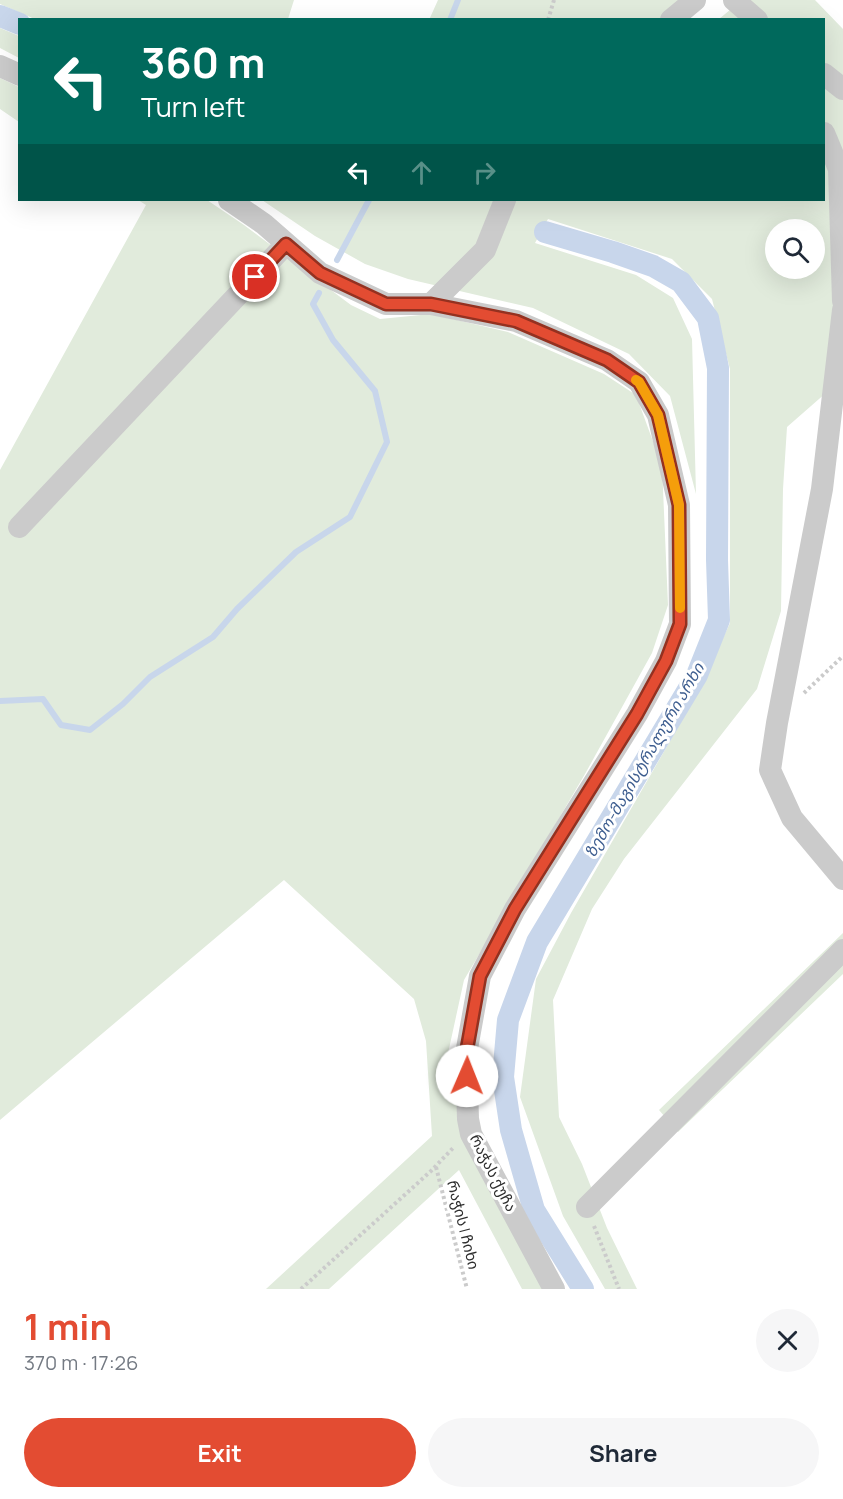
<!DOCTYPE html>
<meta charset="utf-8">
<style>
body{margin:0;font-family:Manrope,"Noto Sans Georgian",sans-serif;background:#f6f6f7;color:#1f2937;height:100vh;display:flex;flex-direction:column;font-size:22px;white-space:nowrap}
*{box-sizing:border-box;margin:0}
p{font-size:20px;color:#747a83}
.icon{flex:none;width:33px;height:33px;fill:none;stroke:currentColor;stroke-width:2;stroke-linecap:round;stroke-linejoin:round}
.map{position:relative;height:1289px;overflow:hidden}
.details{display:flex;flex-direction:column;background:#fff;flex:1}
.details>*{flex:none}
.hud{position:absolute;left:18px;top:18px;width:807px;height:183px;border-radius:0px;box-shadow:0 6px 24px #0002;background:#00695c;color:#fff;overflow:hidden}
.fabs{position:absolute;left:765px;top:219px;display:grid;gap:12px}
.fabs a{display:grid;place-items:center;width:60px;height:60px;border-radius:50%;background:#fff;box-shadow:0 6px 24px #0002;font-size:30px}
.pin{position:absolute;display:grid;place-items:center;width:51px;height:51px;color:#fff;margin:-26px;border:3px solid #fff;border-radius:50%;box-shadow:0 2px 6px #0007}
.me{position:absolute;width:66px;margin:-33px;rotate:1deg;stroke-linejoin:round;filter:drop-shadow(0 0 4px #0008)}
.turn{display:flex;align-items:center;gap:21px;height:126px;padding:0 24px;font-size:27px}
.turn .icon{width:78px;height:78px;stroke-width:2.5}
.turn b{display:block;font-size:42px;line-height:51px}
.lanes{display:flex;align-items:center;height:57px;padding:0 24px;background:#0003;justify-content:center;gap:30px;direction:ltr}
.lanes .off{opacity:.35}
.round{display:grid;place-items:center;flex:none;width:63px;height:63px;border-radius:32px;background:#f6f6f7}
.headline{display:flex;align-items:center;justify-content:space-between;height:102px;padding:0 24px}
h1{font-size:36px;font-weight:700;line-height:45px;color:#e34c32}
.action{display:flex;gap:12px;margin-top:auto;padding:12px 24px}
.action a{flex:1;height:69px;border-radius:36px;background:#e34c32;color:#fff;font-size:24px;font-weight:700;line-height:69px;text-align:center}
.action a+a{background:#f6f6f7;color:#1f2937}
.map>svg:first-child{display:block}
</style>
<div class="map">
<svg width="843" height="1289" viewBox="0 0 843 1289">
<rect width="100%" height="100%" fill="#fff"/>
<path fill="#e1ebdc" fill-rule="evenodd" d="M0,0H294L288,19L37,20L0,4Z
M438,0H687L666,19L429,20Z
M742,0H815L843,29V378L787,427L783,489L781,611L757,689L624,859L592,909L553,1000L559,1117L582,1164L607,1228L637,1289H605L563,1216L520,1097L536,979L571,913L696,696L730,623V369L712,299L672,259L548,219L535,243L636,275L673,298L692,339L696,494L670,396L629,354L533,308L408,279L365,264L315,236L262,200H824V20L719,19ZM776,230H814V268H776Z
M0,28L19,36V58L0,48Z
M0,78L19,87V122L0,109Z
M138,200H207L244,225L351,305L380,319L431,314L508,332L604,374L636,395L662,466L668,605L652,653L585,774L464,980L447,1058L466,1144L543,1289H522L459,1170L329,1289H266L432,1136L426,1041L414,999L284,880L0,1120V470L146,205Z
M843,933V974L678,1132L659,1110Z"/>
<g fill="none" stroke-linecap="round" stroke-linejoin="round">
<path stroke="#c8d6eb" stroke-width="6" d="M450,20L458,0
M337,260L369,200
M0,701L43,699L61,725L90,730L123,704L150,677L213,637L237,609L296,552L350,517L387,442L375,391L333,340L313,304L319,293"/>
<path stroke="#c8d6eb" stroke-width="22" d="M0,16L20,24
M545,232L613,252L653,266L681,282L708,318L718,368L717,560L719,620L697,675L537,942L508,1020L503,1077L511,1130L534,1210L583,1289"/>
<path stroke="#cbcbcb" stroke-width="4" stroke-dasharray="3 3" stroke-linecap="butt" d="M548,20L554,0
M804,693L843,656
M436,1167L467,1289
M594,1226L619,1289
M301,1289L431,1171L454,1147"/>
<path stroke="#cbcbcb" stroke-width="22" d="M734,0L757,20
M671,20L695,0
M0,66L20,75
M824,74L843,89
M824,133L839,169L843,301
M229,200L264,224L320,273L386,304H431L516,321L607,360L639,382L658,415L679,505L680,624L666,661L637,714L515,909L480,976L466,1054L468,1119L471,1134L554,1289
M431,304L485,250L505,200
M843,310L822,489L777,723L770,770L792,818L843,879
M19,527L286,244
M587,1207L843,950"/>
</g>
<g fill="none" stroke-linecap="round" stroke-linejoin="round">
<g stroke="#943120" stroke-width="15">
<path id="route" d="M255,277L286,244L320,273L386,304H431L516,321L607,360L639,382L658,415L679,505L680,624L666,661L637,714L515,909L480,976L466,1054L467,1076"/>
</g>
<use href="#route" stroke="#e34c32" stroke-width="10"/>
<path stroke="#f59e0b" stroke-width="10" d="M636,380L639,382L658,415L679,505L680,608"/>
</g>
<g text-anchor="middle" stroke-width="6" stroke-linejoin="round" paint-order="stroke">
<g font-size="15" fill="#2e2e2e" stroke="#fff">
<text transform="translate(493 1173) rotate(63)" y="5">რაჭას ქუჩა</text>
<text transform="translate(463 1225) rotate(76)" y="5">რაჭის I ჩიხი</text>
</g>
<g font-size="16" font-style="italic" fill="#3d5d8f" stroke="#fff">
<text transform="translate(644 760) rotate(-60)" y="6">ზემო-მაგისტრალური არხი</text>
</g>
</g>
</svg>
<div class="fabs">
<a><svg class="icon" aria-label="search" viewBox="0 0 24 24"><circle cx="10" cy="10" r="6"/><path d="M15 15l6 6"/></svg></a>
</div>
<div class="pin" style="left:255px;top:277px;background:#d93025"><svg class="icon" aria-label="arrive" viewBox="0 0 24 24"><path d="M6 21V4h12l-3 4 3 4H6"/></svg></div>
<svg class="me" style="left:467px;top:1076px" viewBox="-20 -20 40 40"><circle r="19" fill="#fff"/><path d="M0-13L10 11 0 6-10 11z" fill="#e34c32"/></svg>
<div class="hud">
<div class="turn"><svg class="icon" aria-label="left" viewBox="0 0 24 24"><path d="M17 20v-9H6M10 6l-5 5 5 5"/></svg><div><b>360 m</b>Turn left</div></div>
<div class="lanes"><svg class="icon" aria-label="left" viewBox="0 0 24 24"><path d="M17 20v-9H6M10 6l-5 5 5 5"/></svg><svg class="icon off" aria-label="ahead" viewBox="0 0 24 24"><path d="M12 20V5M6 11l6-6 6 6"/></svg><svg class="icon off" aria-label="right" viewBox="0 0 24 24"><path d="M7 20v-9h11M14 6l5 5-5 5"/></svg></div>
</div>
</div>
<section class="details">
<div class="headline"><div><h1>1 min</h1><p>370 m · 17:26</p></div><a class="round"><svg class="icon" aria-label="close" viewBox="0 0 24 24"><path d="M6 6l12 12M18 6L6 18"/></svg></a></div>
<div class="action"><a>Exit</a><a>Share</a></div>
</section>
